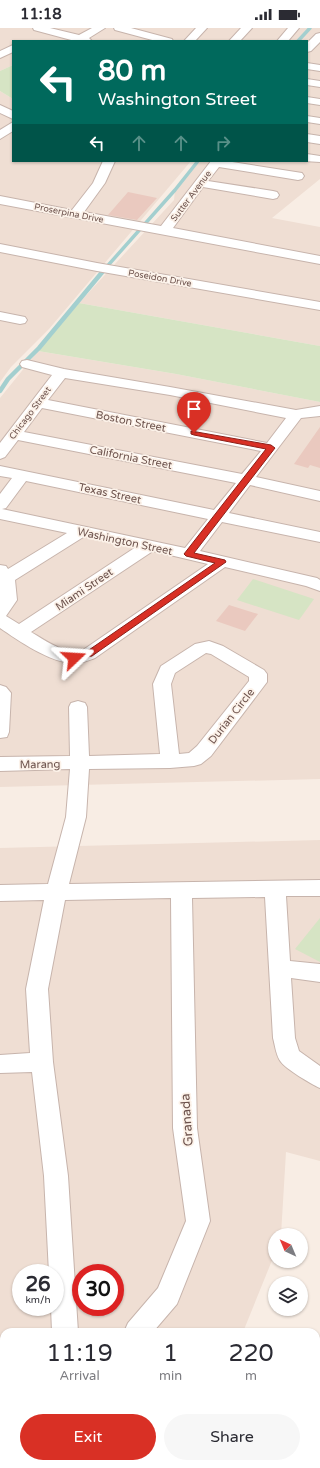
<!DOCTYPE html>
<style>
body{margin:0;font-family:"Varela Round",sans-serif;background:#f7f7f7;color:#2b2b33;height:100vh;display:flex;flex-direction:column;font-size:15px;white-space:nowrap}
*{box-sizing:border-box;margin:0}
p{font-size:13px;color:#7c7c81}
.icon{flex:none;width:22px;height:22px;fill:none;stroke:currentColor;stroke-width:2;stroke-linecap:round;stroke-linejoin:round}
.map{position:relative;flex:1;overflow:hidden}
.side{position:absolute;left:0px;top:1300px;width:320px;height:140px;display:flex;flex-direction:column;background:#fff;border-radius:12px 12px 0 0;box-shadow:0 1px 3px #0004}
.side>*{flex:none}
.guide{position:absolute;left:12px;top:12px;width:296px;height:122px;border-radius:0px;box-shadow:0 1px 3px #0004;background:#00695c;color:#fff;overflow:hidden}
.needle{width:26px;rotate:316deg}
.buttons{position:absolute;left:268px;top:1200px;display:grid;gap:8px}
.buttons a{display:grid;place-items:center;width:40px;height:40px;border-radius:50%;background:#fff;box-shadow:0 1px 3px #0004;font-size:20px}
.speed{position:absolute;left:12px;top:1236px;display:flex;gap:8px;font-size:20px;font-weight:700;text-align:center}
.speed>*{display:grid;place-content:center;width:52px;height:52px;border-radius:50%;background:#fff;box-shadow:0 1px 3px #0004;line-height:1}
.speed small{font-size:10px;font-weight:400}
.speed .limit{border:6px solid #d22;background:#fff;color:#111}
.pin{position:absolute;display:grid;place-items:center;width:34px;height:34px;color:#fff;margin:-41px -17px;border-radius:50% 50% 50% 0;rotate:-45deg;box-shadow:0 0 4px #0007}
.pin .icon{rotate:45deg}
.me{position:absolute;width:44px;margin:-22px;rotate:70deg;stroke-linejoin:round;filter:drop-shadow(0 0 3px #0008)}
.turn{display:flex;align-items:center;gap:14px;height:84px;padding:0 20px;font-size:18px}
.turn .icon{width:52px;height:52px;stroke-width:2.5}
.turn b{display:block;font-size:28px;line-height:34px}
.lanes{display:flex;align-items:center;height:38px;padding:0 20px;background:#0003;justify-content:center;gap:20px;direction:ltr}
.lanes .off{opacity:.35}
.eta{display:flex;justify-content:space-evenly;align-items:center;height:68px;text-align:center}
.eta b{font-size:24px;font-weight:600;line-height:28px}
.cta{display:flex;gap:8px;margin-top:auto;padding:8px 20px}
.cta a{flex:1;height:46px;border-radius:24px;background:#d93025;color:#fff;font-size:16px;font-weight:600;line-height:46px;text-align:center}
.cta a+a{background:#f7f7f7;color:#2b2b33}
.status{display:flex;justify-content:space-between;align-items:center;height:28px;padding:0 20px;background:#fff;direction:ltr}
.status svg{height:11px;fill:currentColor}
.map>svg:first-child{display:block}
</style>
<div class="status"><b>11:18</b><svg viewBox="0 0 49 12"><path d="M0 12V9h3v3zM5 12V6h3v6zM10 12V3h3v9zM15 12V0h3v12zM26 1h20v11H26zM47 4h2v5h-2z"/></svg></div>
<div class="map">
<svg width="320" height="1440" viewBox="0 0 320 1440">
<rect width="100%" height="100%" fill="#f8ede4"/>
<path fill="#efded3" fill-rule="evenodd" d="M0,0H320V151L272,190L320,199V318L79,275L174,172L175,162L198,133H307V13H13V37L0,43Z
M0,63L13,71V133H191L49,301L11,339L0,354Z
M38,323L176,346L320,374V751L0,759V370Z
M320,812V1133L286,1124L281,1207H275V1225L243,1304H4V1436H186L184,1440H0V820ZM21,1245H55V1279H21ZM81,1245H115V1279H81Z"/>
<path fill="#d6e4c4" d="M13,37V71L0,63V43Z
M79,275L320,318V374L176,346L38,323Z
M253,551L314,571L299,592L237,572Z
M320,890V934L295,921Z"/>
<g fill="none" stroke-linecap="round" stroke-linejoin="round">
<path stroke="#a3cfcf" stroke-width="3.5" d="M298,13L310,0
M103,243L175,162L198,133"/>
<path stroke="#a3cfcf" stroke-width="4.5" d="M0,363L8,351L39,320L104,242"/>
</g>
<path fill="#eac9bf" d="M128,164L157,170L137,192L108,187Z
M320,399V440L310,437L308,440L294,436Z
M229,577L258,586L245,603L216,593Z"/>
<g fill="none" stroke-linecap="round" stroke-linejoin="round">
<g stroke="#c7b4ac" stroke-width="2">
<path id="minor" d="M33,0H50L79,7L92,0H105L89,10L92,13H75L34,2Z
M114,0H131L172,11L173,13H156L115,2Z
M196,0H207L195,13H184Z
M241,0H252L240,13H229Z
M288,0H299L288,13H277Z
M320,5V14L311,23L307,24V15L316,6Z
M13,17V24L0,30V23Z
M307,35L320,37V43L307,41Z
M307,51L320,53V59L307,57Z
M307,69L320,71V77L307,75Z
M0,77L13,83V91L0,85Z
M307,88L320,90V96L307,94Z
M13,94V103L0,111V102Z
M307,106L320,108V116L307,114Z
M307,126L320,128V134L304,133H307Z
M103,133H115L105,155L84,184L161,198L211,133H226L302,145L304,148L302,151L298,152L219,139L208,153L273,163L277,164L279,167L277,170L273,171L203,159L173,200L320,228V236L0,176V168L72,182L93,155Z
M0,216L97,235L320,274V282L97,243L0,224Z
M0,284L25,289L27,292L25,295L20,296L0,292Z
M27,332L64,341L170,359L296,382L320,378V388L301,390L256,449L320,463V473L250,457L229,485L320,504V514L222,494L200,523L317,550L320,552V563L306,558L225,539L95,630C89,632 83,635 77,635C53,637 19,613 0,600V537L6,538L8,541L67,505L0,491V466L12,450L0,448V438L214,482L236,455L18,412L5,429L0,431V415L52,347L22,339L20,336L22,333ZM65,350L170,367L286,390L267,415L48,372ZM42,380L261,423L242,446L24,404ZM26,453L208,491L185,520L2,481L6,480ZM85,508L136,519L19,596L6,588L17,572L15,552ZM153,523L208,536L83,622C65,627 46,613 31,604Z
M209,613L223,618L264,642L267,646V654L211,728L201,736L194,738L170,740L89,741L86,789L69,856L320,852V868H286L290,933L320,936V954L291,950L295,1010L299,1023L320,1038V1060C311,1056 286,1041 281,1034C276,1028 275,1017 273,1010L265,869L192,870L197,1100L210,1193L177,1276L153,1304H124L128,1295L158,1260L186,1193L173,1100L171,870L65,872L48,961L53,1034L68,1148L78,1304H52L51,1279H55V1245H49L44,1148L32,1044L0,1045V1027L30,1025L26,961L44,872L0,873V857L48,856L66,789L70,741L0,743V729L70,728L69,679L71,675L78,673L85,675L87,679L89,728L160,726L153,656L161,638L195,616ZM206,625L211,626L249,649V653L197,718L189,725L179,726L171,656L175,645Z
M0,657L6,659L11,665L9,704L7,709L0,710Z
M4,1357V1383L0,1384V1358Z
M36,1436H64L63,1440H35Z"/>
</g>
<use href="#minor" fill="#fff" fill-rule="evenodd"/>
</g>
<path fill="#d93025" stroke="#8d1f18" d="M191,403L271,417L275,420L194,525L225,532L226,534L92,628L74,632H71L70,630L71,628L86,624L215,535L186,528L184,526L266,421L194,407L191,406Z"/>
<g text-anchor="middle" stroke-width="3.5" stroke-linejoin="round" paint-order="stroke">
<g font-size="9" fill="#6d534d" stroke="#fcf2e9">
<text transform="translate(191 168) rotate(-53)" y="3">Sutter Avenue</text>
<text transform="translate(69 185) rotate(11)" y="3">Proserpina Drive</text>
<text transform="translate(160 250) rotate(10)" y="3">Poseidon Drive</text>
<text transform="translate(30 385) rotate(-53)" y="3">Chicago Street</text>
</g>
<g font-size="11" fill="#6d534d" stroke="#fcf2e9">
<text transform="translate(131 393) rotate(11)" y="4">Boston Street</text>
<text transform="translate(131 429) rotate(11)" y="4">California Street</text>
<text transform="translate(110 465) rotate(12)" y="4">Texas Street</text>
<text transform="translate(125 513) rotate(12)" y="4">Washington Street</text>
<text transform="translate(84 561) rotate(-34)" y="4">Miami Street</text>
<text transform="translate(231 688) rotate(-52)" y="4">Durian Circle</text>
<text transform="translate(40 736) rotate(-1)" y="4">Marang</text>
</g>
<g font-size="13" fill="#6d534d" stroke="#fcf2e9">
<text transform="translate(186 1092) rotate(-94)" y="5">Granada</text>
</g>
</g>
</svg>
<div class="buttons">
<a><svg class="needle" viewBox="-14 -14 28 28"><path d="M0-13l5 13h-10z" fill="#e53935"/><path d="M0 13l5-13h-10z" fill="#7c7c81"/></svg></a>
<a><svg class="icon" aria-label="layers" viewBox="0 0 24 24"><path d="M12 4l9 5-9 5-9-5zM3 14l9 5 9-5"/></svg></a>
</div>
<div class="speed"><div>26<small>km/h</small></div><div class="limit">30</div></div>
<div class="pin" style="left:194px;top:405px;background:#d93025"><svg class="icon" aria-label="arrive" viewBox="0 0 24 24"><path d="M6 21V4h12l-3 4 3 4H6"/></svg></div>
<svg class="me" style="left:74px;top:630px" viewBox="-20 -20 40 40"><path d="M0-17L14 15 0 8-14 15z" fill="#d93025" stroke="#fff" stroke-width="4"/></svg>
<div class="guide">
<div class="turn"><svg class="icon" aria-label="left" viewBox="0 0 24 24"><path d="M17 20v-9H6M10 6l-5 5 5 5"/></svg><div><b>80 m</b>Washington Street</div></div>
<div class="lanes"><svg class="icon" aria-label="left" viewBox="0 0 24 24"><path d="M17 20v-9H6M10 6l-5 5 5 5"/></svg><svg class="icon off" aria-label="ahead" viewBox="0 0 24 24"><path d="M12 20V5M6 11l6-6 6 6"/></svg><svg class="icon off" aria-label="ahead" viewBox="0 0 24 24"><path d="M12 20V5M6 11l6-6 6 6"/></svg><svg class="icon off" aria-label="right" viewBox="0 0 24 24"><path d="M7 20v-9h11M14 6l5 5-5 5"/></svg></div>
</div>
<section class="side">
<div class="eta">
<div><b>11:19</b><p>Arrival</p></div>
<div><b>1</b><p>min</p></div>
<div><b>220</b><p>m</p></div>
</div>
<div class="cta"><a>Exit</a><a>Share</a></div>
</section>
</div>
